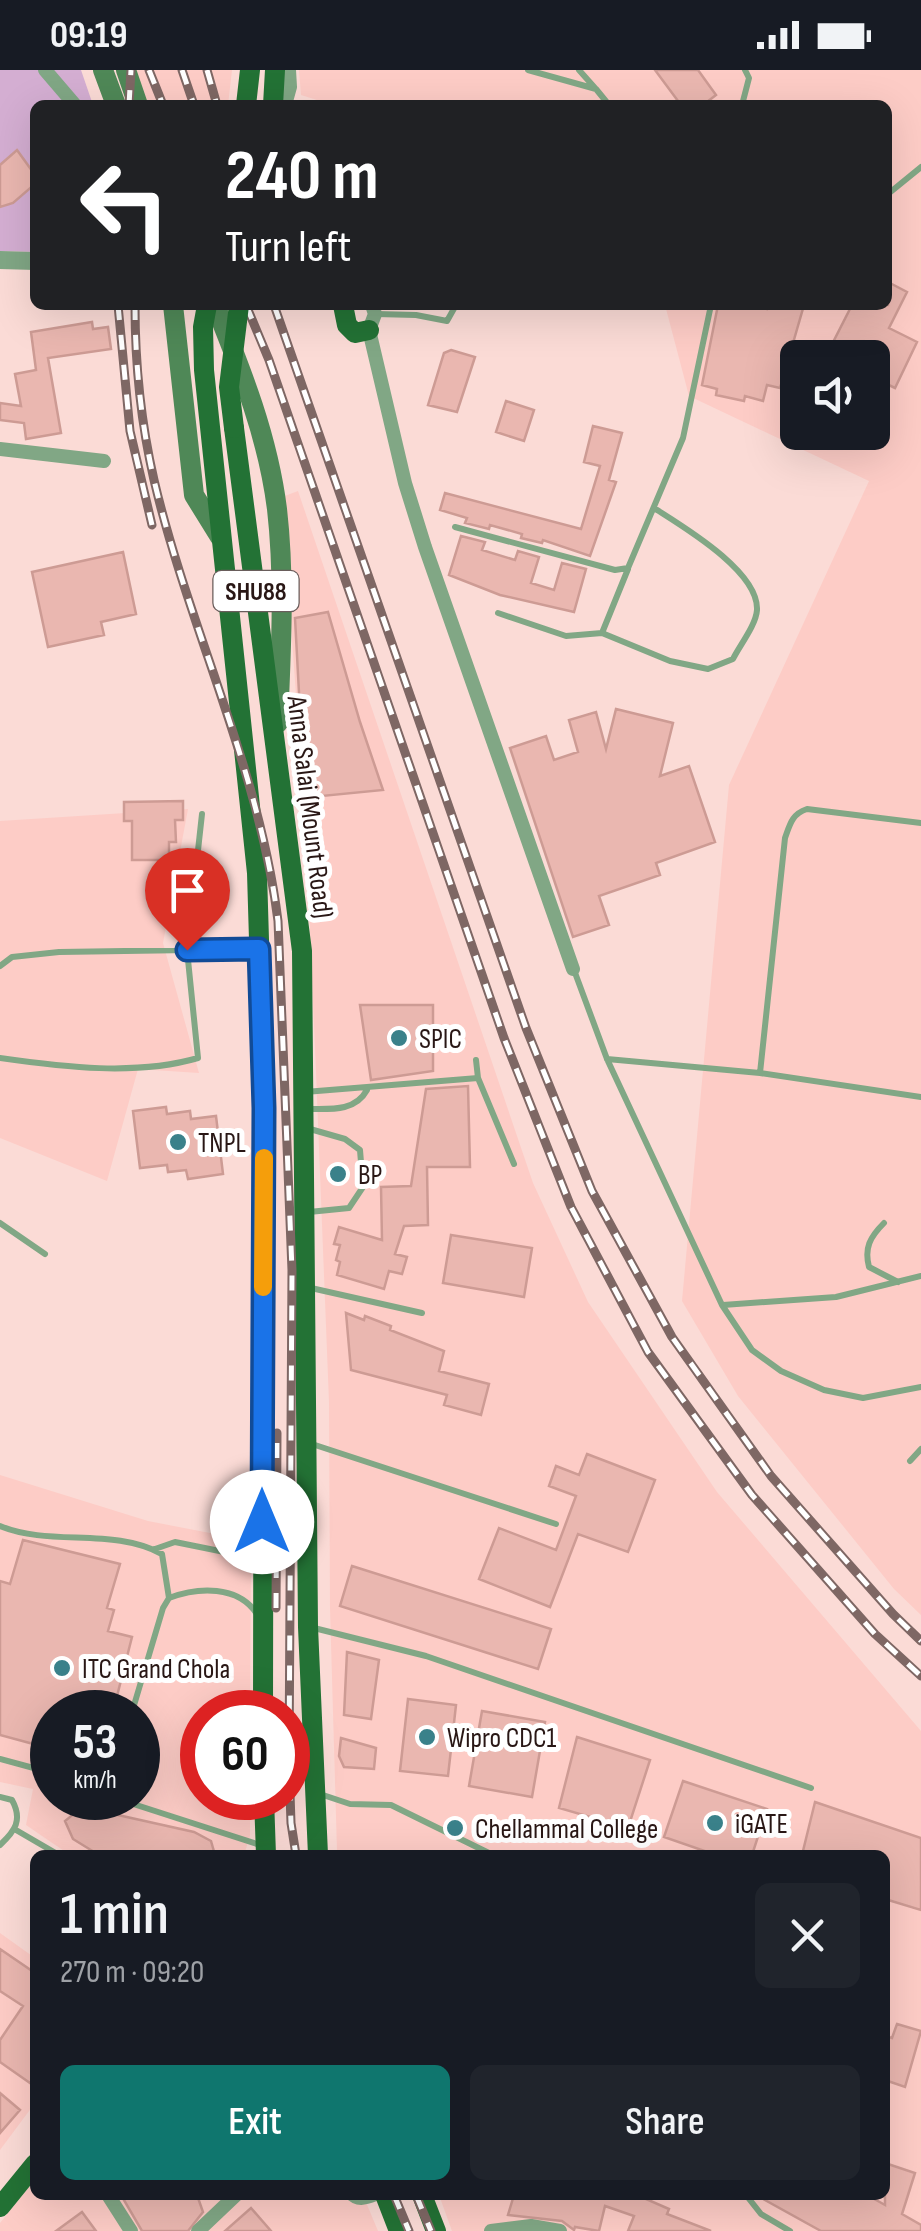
<!DOCTYPE html>
<meta charset="utf-8">
<style>
body{margin:0;font-family:"Sofia Sans Condensed",sans-serif;background:#20242c;color:#f1f3f6;height:100vh;display:flex;flex-direction:column;font-size:38px;white-space:nowrap}
*{box-sizing:border-box;margin:0}
p{font-size:32px;color:#9ea1a6}
.icon{flex:none;width:55px;height:55px;fill:none;stroke:currentColor;stroke-width:2;stroke-linecap:round;stroke-linejoin:round}
.map{position:relative;flex:1;overflow:hidden}
.drawer{position:absolute;left:30px;top:1780px;width:860px;height:350px;display:flex;flex-direction:column;background:#171b24;border-radius:15px;box-shadow:0 10px 40px #0002}
.drawer>*{flex:none}
.banner{position:absolute;left:30px;top:30px;width:862px;height:210px;border-radius:15px;box-shadow:0 10px 40px #0002;background:#202124;color:#fff;overflow:hidden}
.controls{position:absolute;left:780px;top:270px;display:grid;gap:20px}
.controls a{display:grid;place-items:center;width:110px;height:110px;border-radius:15px;background:#171b24;box-shadow:0 10px 40px #0002;font-size:50px}
.speed{position:absolute;left:30px;top:1620px;display:flex;gap:20px;font-size:50px;font-weight:700;text-align:center}
.speed>*{display:grid;place-content:center;width:130px;height:130px;border-radius:50%;background:#171b24;box-shadow:0 10px 40px #0002;line-height:1}
.speed small{font-size:25px;font-weight:400}
.speed .limit{border:15px solid #d22;background:#fff;color:#111}
.pin{position:absolute;display:grid;place-items:center;width:85px;height:85px;color:#fff;margin:-102px -42px;border-radius:50% 50% 50% 0;rotate:-45deg;box-shadow:0 0 10px #0007}
.pin .icon{rotate:45deg}
.me{position:absolute;width:110px;margin:-55px;rotate:0deg;stroke-linejoin:round;filter:drop-shadow(0 0 8px #0008)}
.turn{display:flex;align-items:center;gap:35px;height:210px;padding:0 30px;font-size:45px}
.turn .icon{width:130px;height:130px;stroke-width:2.5}
.turn b{display:block;font-size:70px;line-height:85px}
.round{display:grid;place-items:center;flex:none;width:105px;height:105px;border-radius:15px;background:#20242c}
.head{display:flex;align-items:center;justify-content:space-between;height:170px;padding:0 30px}
h1{font-size:60px;font-weight:600;line-height:75px}
.action{display:flex;gap:20px;margin-top:auto;padding:20px 30px}
.action a{flex:1;height:115px;border-radius:15px;background:#0f766e;color:#fff;font-size:40px;font-weight:600;line-height:115px;text-align:center}
.action a+a{background:#20242c;color:#f1f3f6}
.status{display:flex;justify-content:space-between;align-items:center;height:70px;padding:0 50px;background:#171b24;direction:ltr}
.status svg{height:28px;fill:currentColor}
.map>svg:first-child{display:block}
</style>
<div class="status"><b>09:19</b><svg viewBox="0 0 49 12"><path d="M0 12V9h3v3zM5 12V6h3v6zM10 12V3h3v9zM15 12V0h3v12zM26 1h20v11H26zM47 4h2v5h-2z"/></svg></div>
<div class="map">
<svg width="921" height="2161" viewBox="0 0 921 2161">
<rect width="100%" height="100%" fill="#fbdbd6"/>
<path fill="#fdccc6" fill-rule="evenodd" d="M129,0H232L228,35H139Z
M299,0H921V1545L894,1519L738,1326L682,1231L729,715L869,411L689,326L665,235H888V35H333L301,25ZM798,288H872V362H798Z
M298,421L533,1113L588,1232L717,1422L921,1661V2159L866,2125H885V1785H340L337,1781L330,1538L329,1332L316,1002L306,767L282,427Z
M188,739L163,873L199,1003L138,999L107,1111L0,1068V751Z
M0,1405L148,1451L251,1471L250,1642H202V1728H250V1766L244,1785H70L26,1755L33,1719L0,1712ZM52,1642H138V1728H52Z
M0,1863L35,1888V2033L0,2080Z
M35,2110V2125H363L378,2161H0V2153Z
M439,2125H860L919,2161H452Z"/>
<path fill="#d4aed2" d="M0,0H81L93,35H35V182L0,181Z"/>
<path fill="#eab7b0" stroke="#cd9b94" stroke-width="2.5" d="M655,0H698L716,25L703,35H681Z
M17,80L35,105V114L13,133L0,137V95Z
M888,212L907,222L889,258L917,272L895,318L872,307V288H825L852,235H888Z
M718,235H749L767,239L768,235H804L780,318L767,315L763,331L745,326L744,331L716,325L717,319L702,315Z
M92,252L93,259L108,257L111,279L48,288L61,363L26,369L24,353L0,350V333L21,336L15,304L36,300L31,262Z
M451,280L475,287L457,342L428,335L444,283Z
M506,331L534,340L524,371L496,362Z
M593,356L622,363L609,410L616,412L590,486L543,470L542,473L521,468L522,464L490,455L489,459L465,453L467,448L440,440L445,423L581,459L600,396L584,392Z
M461,466L485,472L482,480L515,490L518,481L539,487L531,513L554,520L562,493L586,499L574,542L500,525L449,505Z
M123,482L136,544L101,552L104,565L48,577L32,502Z
M328,542L360,652L383,720L312,727L307,659L301,660L295,548Z
M616,639L673,653L660,706L689,696L715,772L656,793L660,805L599,826L609,855L573,867L510,678L546,666L554,690L578,682L569,650L596,642L606,679Z
M183,731V750H175L176,772H169V790H132V751H124V732Z
M360,935H433V1001L371,1010Z
M468,1016L470,1097H427L428,1155L404,1156L395,1184L407,1187L402,1204L389,1201L384,1219L337,1205L340,1192L336,1190L340,1175L334,1174L339,1157L382,1170L381,1117L411,1116L426,1019Z
M166,1037L167,1044L190,1041L191,1049L216,1046L223,1104L188,1109L186,1100L168,1102L167,1095L140,1098L133,1041Z
M451,1165L532,1178L524,1227L443,1213Z
M346,1243L364,1250L365,1246L391,1256L390,1260L444,1281L439,1301L489,1314L481,1345L444,1335L447,1325L351,1300Z
M587,1384L655,1410L628,1482L578,1464L550,1537L479,1509L499,1458L556,1480L576,1426L549,1416L556,1396L579,1405Z
M23,1470L120,1494L107,1538L114,1540L108,1561L132,1567L115,1634L92,1628L88,1642H52V1679L0,1665V1511L10,1514Z
M352,1496L551,1559L538,1599L340,1536Z
M347,1582L379,1590L371,1649L344,1645Z
M408,1629L456,1635L448,1706L400,1701Z
M482,1641L545,1652L532,1727L469,1716Z
M577,1667L650,1690L628,1758L559,1738Z
M341,1668L376,1678L374,1699L344,1697L339,1686Z
M683,1711L767,1739L752,1785H716L664,1767Z
M815,1732L921,1768V1840L885,1829V1785H802Z
M82,1737L194,1762L211,1771L215,1785H99L73,1769L65,1751Z
M0,1879L35,1903V2006L30,2013L0,1992V1970L23,1936L0,1921Z
M897,1954L921,1961L905,2017L885,2010V1966L892,1968Z
M0,2023L20,2040L0,2063Z
M885,2093L915,2103L902,2144L921,2155V2161H821L756,2125H867L885,2135Z
M121,2125H197L203,2142L188,2161H142Z
M514,2125H637L669,2139L667,2144L711,2161H628L634,2146L605,2136L599,2161L575,2157L574,2160L562,2151L508,2145Z
M251,2138L271,2161H225Z
M82,2142L96,2161H56Z"/>
<g fill="none" stroke-linecap="round" stroke-linejoin="round">
<path stroke="#81a785" stroke-width="6" d="M528,0L596,19L609,35
M579,0L595,18
M742,35L749,8L745,0
M888,124L921,97
M376,244L416,245L447,251L456,235
M455,457L615,500L628,498L683,368L711,235
M628,499L602,563L670,591L708,599L733,589C740,575 756,555 757,540C759,501 682,456 654,438
M498,543L566,566L602,563
M0,896L12,887L59,882L256,879
M574,900L607,989L722,1235L752,1280L781,1301L824,1320L863,1328L921,1317
M0,988C63,997 136,1006 198,988L187,880L202,744
M607,989L760,1003L921,1027
M476,990L478,1008L514,1094
M760,1003L785,768C790,754 792,744 807,739L921,753
M305,1022L478,1008
M307,1039C330,1039 355,1042 367,1020
M309,1142L349,1138L363,1117L360,1080L345,1069L310,1059
M0,1153L45,1184
M884,1153C870,1167 864,1178 869,1197L898,1212
M311,1218L422,1243
M723,1235L836,1227L921,1206
M312,1374L556,1454
M910,1391L921,1379
M0,1456C51,1477 113,1457 162,1484L169,1528
M155,1479L175,1472L259,1489
M314,1558L426,1586L811,1718
M132,1642L163,1538L169,1528C198,1517 238,1515 257,1544
M0,1689L52,1703
M317,1723L350,1734L391,1735L493,1785
M0,1727L12,1730C23,1750 15,1761 0,1775
M124,1731L260,1775
M16,1760L59,1785
M347,2125C358,2137 368,2131 382,2126
M746,2125L761,2144L790,2161"/>
<path stroke="#81a785" stroke-width="14" d="M45,0L75,35
M285,35L290,17L289,0
M372,235L375,244L369,260L405,413L425,477L573,899
M0,379L104,391
M108,2125L131,2161
M198,2161L236,2125
M491,2161L531,2156L560,2161"/>
<path stroke="#81a785" stroke-width="18" d="M0,190L35,191"/>
<path stroke="#4f8857" stroke-width="20" d="M103,0L116,35
M126,0L138,35
M173,235L194,425L220,467
M215,235C242,302 268,367 277,439C285,509 281,583 278,653"/>
<path stroke="#237235" stroke-width="20" d="M246,35L250,0
M273,35L275,0
M207,235L203,257L204,300L257,803L264,1037L263,1642
M343,235L347,255L355,263L369,260
M234,358L302,881L308,1557L318,1785
M264,1728L266,1785
M385,2125L399,2161
M422,2125L436,2161
M0,2137L35,2094"/>
<g stroke="#7e6764" stroke-width="9">
<path id="rail" d="M149,0L163,35
M182,0L194,35
M207,0L217,35
M129,35L131,0
M118,235L130,361L152,455
M135,235C135,293 141,353 154,410C189,559 259,697 278,851L292,1200L289,1694L291,1753L296,1785
M246,235L269,290L504,968L571,1137L648,1282L752,1425L875,1564L921,1606
M274,235L526,958L592,1121L672,1267L771,1406L893,1544L921,1571
M276,1538L277,1363
M394,2125L409,2161
M416,2125L431,2161"/>
</g>
<use href="#rail" stroke="#fff" stroke-width="5" stroke-dasharray="15" stroke-linecap="butt"/>
<path stroke="#237235" stroke-width="20" d="M234,358L229,317L239,235"/>
</g>
<g fill="none" stroke-linecap="round" stroke-linejoin="round">
<g stroke="#114b97" stroke-width="25">
<path id="route" d="M187,880L259,879L264,1038L262,1452"/>
</g>
<use href="#route" stroke="#1a73e8" stroke-width="18"/>
<path stroke="#f59e0b" stroke-width="18" d="M263,1217L264,1088"/>
</g>
<g fill="#3a818a" stroke="#fff" stroke-width="4">
<circle cx="399" cy="968" r="10"/>
<circle cx="178" cy="1072" r="10"/>
<circle cx="338" cy="1104" r="10"/>
<circle cx="62" cy="1598" r="10"/>
<circle cx="427" cy="1667" r="10"/>
<circle cx="715" cy="1753" r="10"/>
<circle cx="455" cy="1758" r="10"/>
</g>
<g text-anchor="middle" stroke-width="10" stroke-linejoin="round" paint-order="stroke">
<rect fill="#fff" stroke="#695d5b" stroke-width="2.5" x="213.5" y="501" width="85" height="40" rx="8"/>
<g font-size="25" font-weight="bold" fill="#291715">
<text x="256" y="530">SHU88</text>
</g>
<g font-size="28" fill="#291715" stroke="#fff">
<text transform="translate(311 737) rotate(83)" y="10">Anna Salai (Mount Road)</text>
</g>
<g font-size="28" fill="#291715" stroke="#fff" text-anchor="start">
<text x="419" y="978">SPIC</text>
<text x="198" y="1082">TNPL</text>
<text x="358" y="1114">BP</text>
<text x="82" y="1608">ITC Grand Chola</text>
<text x="447" y="1677">Wipro CDC1</text>
<text x="735" y="1763">iGATE</text>
<text x="475" y="1768">Chellammal College</text>
</g>
</g>
</svg>
<div class="controls">
<a><svg class="icon" aria-label="sound" viewBox="0 0 24 24"><path d="M4 9h4l5-4v14l-5-4H4zM17 9q2 3 0 6"/></svg></a>
</div>
<div class="speed"><div>53<small>km/h</small></div><div class="limit">60</div></div>
<div class="pin" style="left:187px;top:880px;background:#d93025"><svg class="icon" aria-label="arrive" viewBox="0 0 24 24"><path d="M6 21V4h12l-3 4 3 4H6"/></svg></div>
<svg class="me" style="left:262px;top:1452px" viewBox="-20 -20 40 40"><circle r="19" fill="#fff"/><path d="M0-13L10 11 0 6-10 11z" fill="#1a73e8"/></svg>
<div class="banner">
<div class="turn"><svg class="icon" aria-label="left" viewBox="0 0 24 24"><path d="M17 20v-9H6M10 6l-5 5 5 5"/></svg><div><b>240 m</b>Turn left</div></div>
</div>
<section class="drawer">
<div class="head"><div><h1>1 min</h1><p>270 m · 09:20</p></div><a class="round"><svg class="icon" aria-label="close" viewBox="0 0 24 24"><path d="M6 6l12 12M18 6L6 18"/></svg></a></div>
<div class="action"><a>Exit</a><a>Share</a></div>
</section>
</div>
